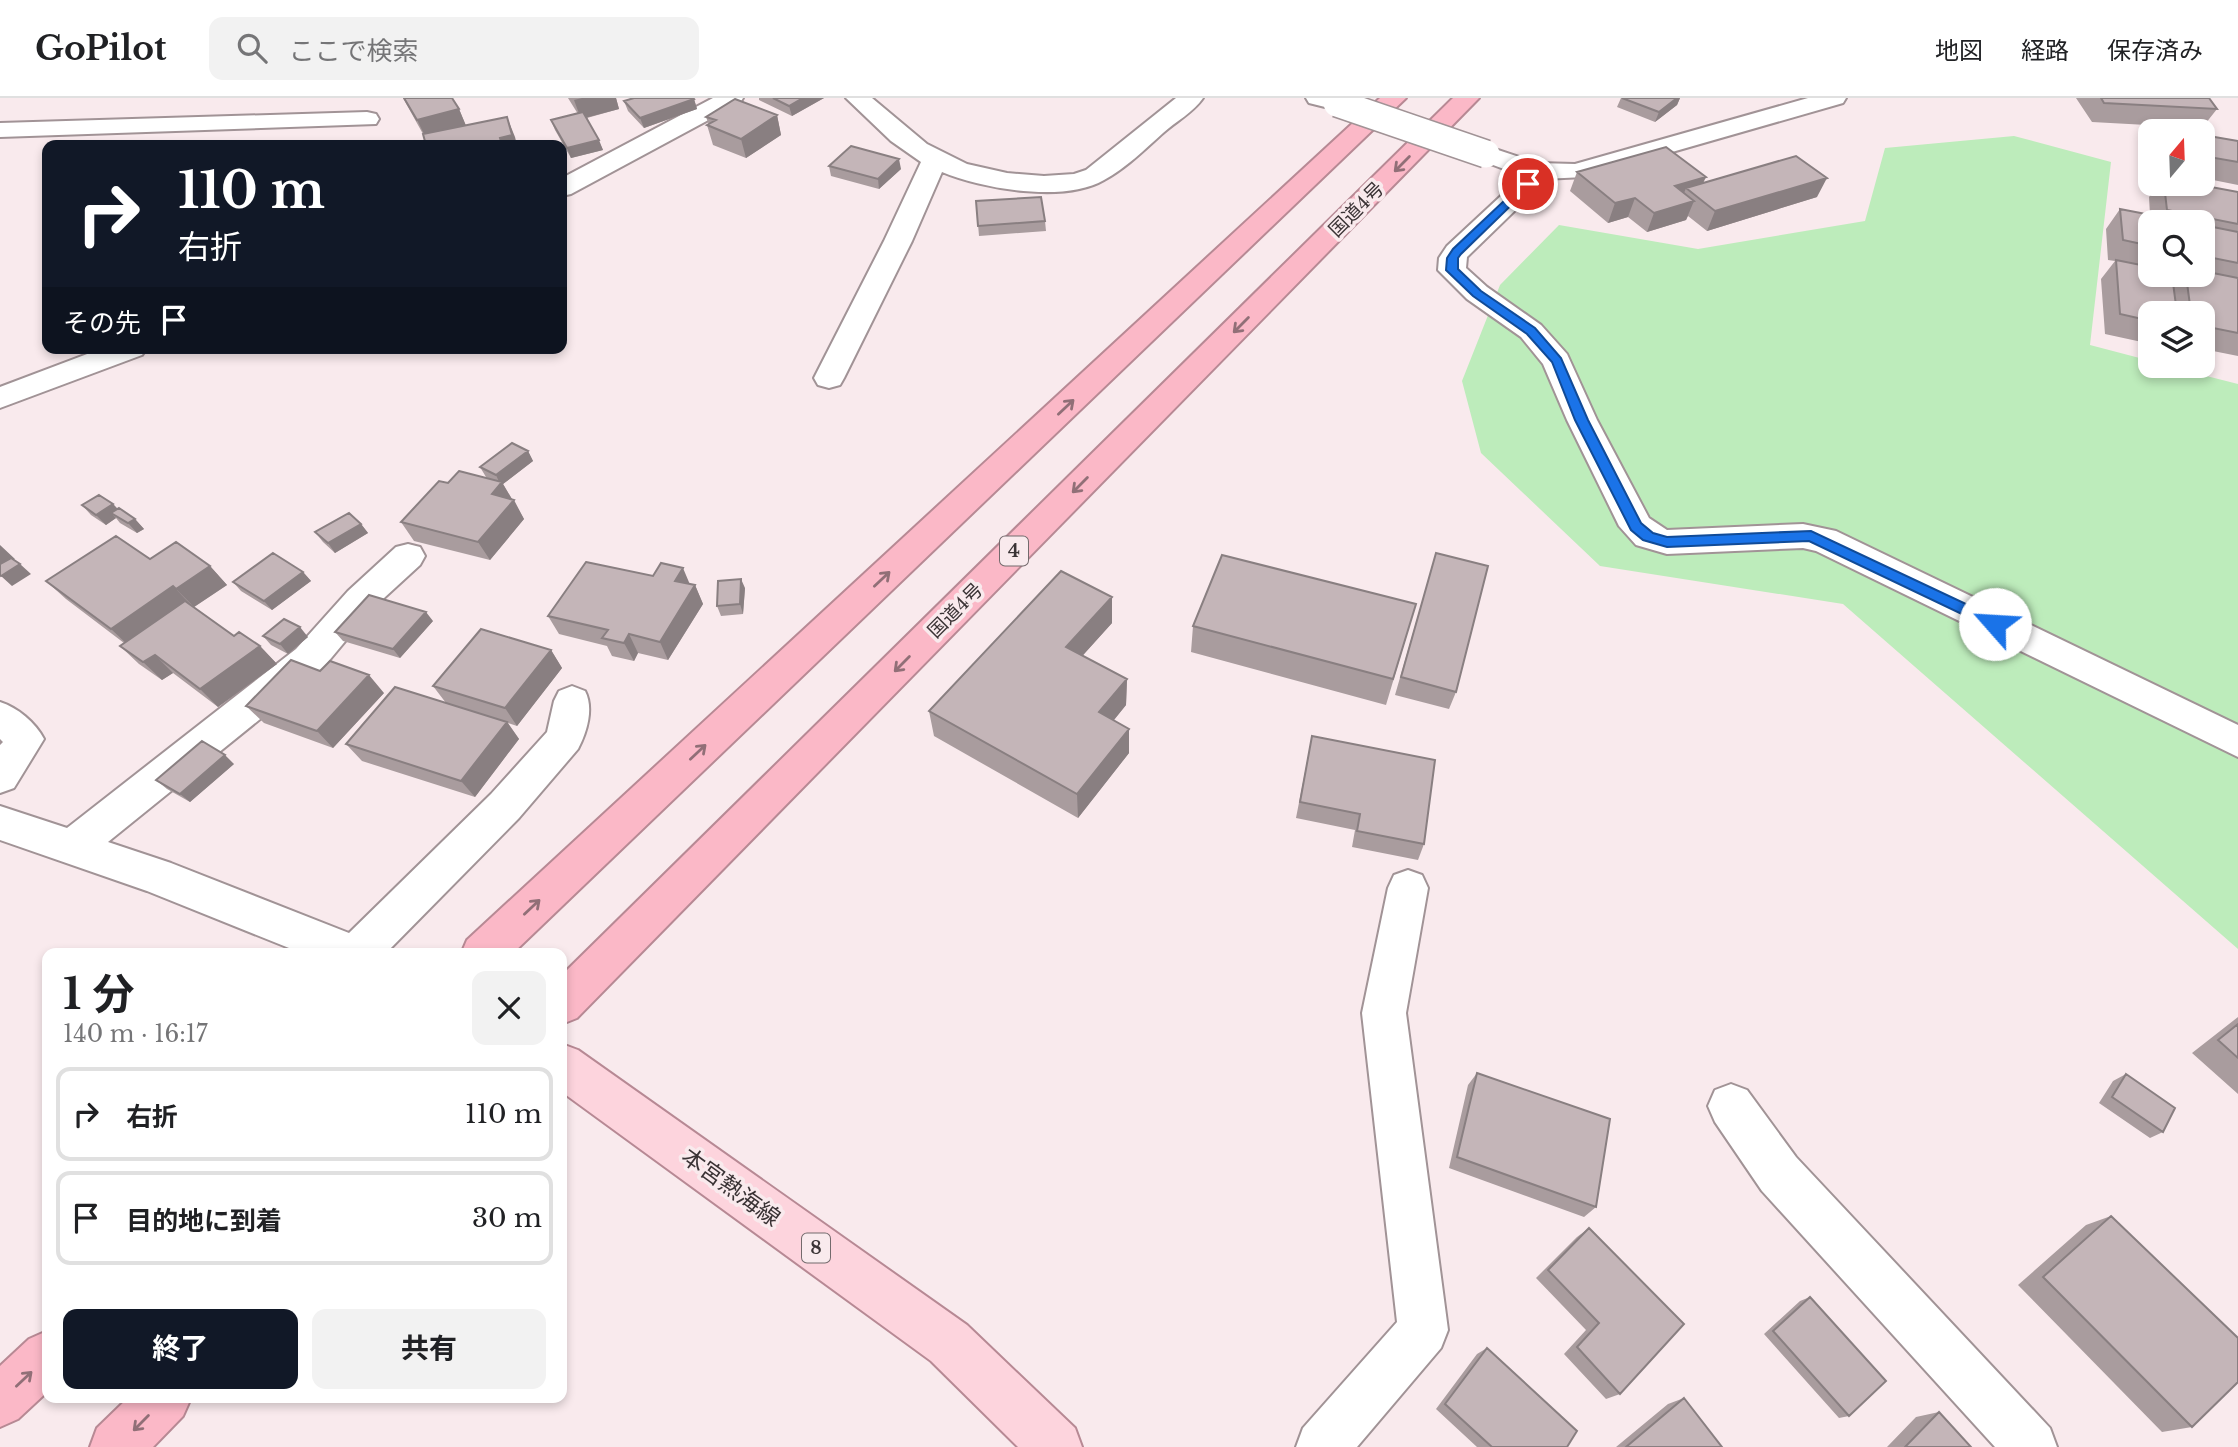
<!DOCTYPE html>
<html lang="ja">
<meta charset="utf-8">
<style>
body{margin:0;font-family:"Libre Baskerville","Noto Sans JP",serif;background:#f2f2f2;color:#202124;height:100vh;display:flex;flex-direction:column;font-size:26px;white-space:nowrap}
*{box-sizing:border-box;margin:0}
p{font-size:23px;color:#757577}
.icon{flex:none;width:38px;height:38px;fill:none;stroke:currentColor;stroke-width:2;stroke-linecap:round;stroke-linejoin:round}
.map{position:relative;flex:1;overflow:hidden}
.drawer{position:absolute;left:42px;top:850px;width:525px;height:455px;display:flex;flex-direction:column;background:#fff;border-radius:14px;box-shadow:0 4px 10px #0003}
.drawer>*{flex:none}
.top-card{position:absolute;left:42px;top:42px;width:525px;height:214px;border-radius:14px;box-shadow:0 4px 10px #0003;background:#111827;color:#fff;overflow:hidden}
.needle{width:46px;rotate:19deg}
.buttons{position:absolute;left:2138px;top:21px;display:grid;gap:14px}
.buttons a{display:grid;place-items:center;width:77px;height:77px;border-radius:14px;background:#fff;box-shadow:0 4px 10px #0003;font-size:35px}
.pin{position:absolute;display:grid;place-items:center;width:60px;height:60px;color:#fff;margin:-30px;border:4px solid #fff;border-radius:50%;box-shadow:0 2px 7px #0007}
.me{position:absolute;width:77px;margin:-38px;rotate:296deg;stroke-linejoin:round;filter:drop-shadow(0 0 5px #0008)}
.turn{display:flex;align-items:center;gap:24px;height:147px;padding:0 21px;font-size:32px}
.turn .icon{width:91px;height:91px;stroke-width:2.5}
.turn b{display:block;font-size:49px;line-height:60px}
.then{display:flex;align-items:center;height:66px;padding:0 21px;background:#0003;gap:14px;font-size:26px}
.round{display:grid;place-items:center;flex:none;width:74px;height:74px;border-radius:14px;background:#f2f2f2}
.summary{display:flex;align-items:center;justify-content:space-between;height:119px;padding:0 21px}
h1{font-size:42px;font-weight:700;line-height:52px}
.action{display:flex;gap:14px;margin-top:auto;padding:14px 21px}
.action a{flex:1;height:80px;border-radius:14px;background:#111827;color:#fff;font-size:28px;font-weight:700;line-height:80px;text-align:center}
.action a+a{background:#f2f2f2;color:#202124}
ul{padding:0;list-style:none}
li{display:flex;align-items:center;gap:21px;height:94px;margin:0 14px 10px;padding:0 7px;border:4px solid #e0e0e0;border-radius:14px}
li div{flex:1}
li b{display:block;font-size:26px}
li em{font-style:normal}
header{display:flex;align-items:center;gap:42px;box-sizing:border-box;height:98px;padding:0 35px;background:#fff;border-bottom:2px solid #e0e0e0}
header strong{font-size:33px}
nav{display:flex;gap:38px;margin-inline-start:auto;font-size:24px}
.search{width:490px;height:63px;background:#f2f2f2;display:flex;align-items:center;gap:18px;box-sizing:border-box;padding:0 24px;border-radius:14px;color:#757577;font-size:26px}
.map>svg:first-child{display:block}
</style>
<header>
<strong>GoPilot</strong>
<div class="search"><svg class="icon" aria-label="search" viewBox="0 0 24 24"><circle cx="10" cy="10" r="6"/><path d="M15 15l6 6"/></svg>ここで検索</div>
<nav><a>地図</a><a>経路</a><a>保存済み</a></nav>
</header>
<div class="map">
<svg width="2238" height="1349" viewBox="0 0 2238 1349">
<rect width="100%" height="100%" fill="#f9eaed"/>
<path fill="#bdecbb" d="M2014,38L2111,64L2090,247L2151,263V268H2167L2238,286V851L1843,506L1600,468L1481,355L1462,283L1500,187L1559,127L1698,151L1865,123L1885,50Z"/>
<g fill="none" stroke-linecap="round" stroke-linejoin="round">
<g stroke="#a19396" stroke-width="4">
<path id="minor" d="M713,0H743L740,5L571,96L562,98V80Z
M846,0H872L927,46L967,66L1007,75L1044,78L1074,76L1086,72L1176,0H1203C1194,14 1175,24 1163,35C1144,52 1126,70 1104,82C1065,105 982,91 942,74L912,143L844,280L840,287L829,290L818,287L814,280L884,143L921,64L891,43Z
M1306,0H1346L1349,5L1346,10L1337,12L1309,5Z
M1808,0H1846L1843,5L1585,79L1543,81L1537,91L1467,159L1466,170L1487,189L1541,227L1567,256L1597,322L1649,420L1667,432L1803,426L1836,433L2238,627V659L1816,453L1803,450L1667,456L1636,447L1619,428L1567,322L1543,266L1521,239L1467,201L1438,172L1439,160L1447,148L1517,83L1520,77L1477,61L1473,56L1477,51L1486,48L1537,65L1575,66Z
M367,14L376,16L379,21L376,26L0,39V25Z
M103,250H147L142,257L0,310V289Z
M408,446L420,449L425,458L420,467L372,511L322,571L108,744L171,765L349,835L491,696L547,634L554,603L559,593L572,588L585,593C594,610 587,634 578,651L519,720L385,856H304L147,793L0,742V708L67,730L296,551L348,493L396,449Z
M0,604C18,610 35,624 44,641L14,690L0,695V647L3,644L0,641Z
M1408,772L1422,777L1428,790L1406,915L1448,1232L1441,1250L1357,1349H1296L1303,1330L1397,1224L1362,915L1388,790L1394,777Z
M1731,986L1747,992L1796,1059L2050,1330L2057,1349H1995L1762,1093L1715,1024L1708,1008L1715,992Z"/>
</g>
<g stroke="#b78994" stroke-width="4">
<path id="major" d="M562,946L578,952L967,1227L1075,1330L1082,1349H1018L931,1263L562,994Z"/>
</g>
<g stroke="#b78994" stroke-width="4">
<path id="highway" d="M1380,0H1406L512,856H461L467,842Z
M1453,0H1479L577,920L562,926V877Z
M47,1233V1294L18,1321L0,1329V1268L29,1241Z
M128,1300H191L183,1318L153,1349H90L97,1330Z"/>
</g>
<use href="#minor" fill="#fff" fill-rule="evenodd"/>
<use href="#major" fill="#fdd4dd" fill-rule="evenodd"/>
<use href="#highway" fill="#fbb8c7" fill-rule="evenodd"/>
<g stroke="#a19396" stroke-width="30" stroke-linecap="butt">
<path id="minor-bridge" d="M1337,5L1486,56"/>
</g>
<use href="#minor-bridge" stroke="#fff" stroke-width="27"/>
</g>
<path fill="#a99c9e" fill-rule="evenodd" d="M403,0H452L459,11L466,28L515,39L423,36Z
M568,0H616L619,11L587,20L603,52L571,60L555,32L551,22L578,16Z
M759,0H824L792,18L759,2Z
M1621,0H1680L1677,7L1655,24L1617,9Z
M2076,0H2209L2217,11L2202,30L2092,24Z
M694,1L697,11L644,30L628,13L624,3Z
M777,17L781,37L746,60L713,47L707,27H709L706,19Z
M2203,37L2238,43V87L2203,80Z
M829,68L901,71L879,91L831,78Z
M1577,74L1703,85L1817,99L1707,133L1688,118L1686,122L1647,134L1628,119L1608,125L1570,93Z
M2159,86H2195L2238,94V258L2203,251V215H2151V246L2105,236L2101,181L2115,163L2108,162L2106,131L2120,111L2150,117L2149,99ZM2151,124H2203V177H2179L2173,184L2151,177Z
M976,103L1045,123L1046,133L979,138Z
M528,353L533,363L503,386L524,421L490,462L414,443L401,424L448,385L489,381L486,379L480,369Z
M113,406L118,411L135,421L144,431L137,435L120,425L116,420L106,427L91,417L82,407Z
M361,426L368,435L335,455L323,444L315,434Z
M1436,455L1456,594L1449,611L1395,597Z
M150,461L210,468L227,487L194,509L234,538L260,548L277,566L218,609L173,575L162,582L139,566L120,548L124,545L66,501L46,483Z
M303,474L311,483L272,512L241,493L233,484Z
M690,486L695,487L703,506L668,562L638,555L634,563L612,558L607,548L559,536L548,518Z
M745,490L743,516L721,518L717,508Z
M1112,499V525L1082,558L1127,581L1126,607L1114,622L1129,631V655L1078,720L934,638L929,613Z
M1416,506L1386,607L1191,554L1193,528Z
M433,523L400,560L343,543L335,534Z
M263,538L308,539L288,556L271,547Z
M551,552L562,570L517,628L508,625L519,641L475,699L362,663L346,646L446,605L433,588Z
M384,595L333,650L264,625L246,608Z
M1312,638L1424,746L1418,762L1352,749L1355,732L1296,720Z
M234,666L190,704L167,691L156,682Z
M2238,919V996L2192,955Z
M1477,975L1596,1109L1584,1119L1449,1070L1468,987Z
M2126,976L2163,1034L2150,1040L2099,1005L2113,983Z
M2111,1118L2192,1329L2162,1334L2018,1187L2086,1127Z
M1589,1130L1620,1296L1606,1301L1564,1256L1586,1232L1536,1180L1577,1139Z
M1810,1199L1849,1318L1839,1320L1764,1236L1800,1203Z
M1487,1250L1567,1349H1477L1436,1311L1477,1256Z
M1684,1300L1722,1349H1616L1668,1306Z
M1939,1314L1971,1349H1887L1916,1319Z"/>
<path fill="#897f81" d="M582,0H616L619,11L581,21L574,2Z
M803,0H824L792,18L789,8Z
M1677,0H1680L1677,7L1655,24L1659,14Z
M694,1L697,11L644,30L640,20Z
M459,11L467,30L427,42L417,22Z
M777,17L781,37L746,60L741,41Z
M507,19L515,39L517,47H502L500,40Z
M599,42L603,52L571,60L567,50Z
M899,61L901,71L879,91L878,81Z
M1706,79L1697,98L1686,90L1681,103L1675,88Z
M1827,80L1817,99L1707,133L1715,113Z
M1635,100L1628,119L1608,125L1615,105Z
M1694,103L1686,122L1647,134L1654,115Z
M528,353L533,363L503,386L513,403L492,396L500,386L496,377Z
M514,402L524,421L490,462L478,444Z
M113,406L122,416L111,415L116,420L106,427L96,417Z
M135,421L144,431L137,435L128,425Z
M361,426L368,435L335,455L328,445Z
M0,447L15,461L0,471Z
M20,466L31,476L12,488L1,478Z
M210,468L227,487L194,509L176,491Z
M683,470L691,489L675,483Z
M303,474L311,483L272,512L264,503Z
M741,481L745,490L743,516L740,506Z
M695,487L703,506L668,562L660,544Z
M173,488L191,507L130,549L111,531Z
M1112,499V525L1067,575L1066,549Z
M426,514L433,523L400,560L393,551Z
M300,529L308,539L288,556L280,546Z
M629,536L638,555L634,563L624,545Z
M260,548L277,566L218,609L200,591Z
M551,552L562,570L517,628L505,610Z
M155,557L173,575L162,582L143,564Z
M369,577L384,595L333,650L317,633Z
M1127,581L1126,607L1100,639L1099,614Z
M507,624L519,641L475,699L461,683Z
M1129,631V655L1078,720L1077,696Z
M225,657L234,666L190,704L180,696Z"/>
<path fill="#c4b5b8" stroke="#897f81" stroke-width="2" d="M404,0H452L459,11L417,22Z
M634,0H693L694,1L640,20L624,3Z
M773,0H803L789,8Z
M1622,0H1677L1659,14Z
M2101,0H2209L2217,11L2104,5Z
M735,1L777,17L741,41L707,27L716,22L706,19Z
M583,14L599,42L567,50L551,22Z
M507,19L512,37L500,40L502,47H426L423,36Z
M2164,30L2183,33H2165Z
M2203,37L2238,43V64L2203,58Z
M851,48L899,61L878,81L829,68Z
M1666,49L1706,79L1675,88L1694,103L1654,115L1635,100L1615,105L1577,74Z
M1796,58L1827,80L1715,113L1686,90Z
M2164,86H2195L2238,94V126L2167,112Z
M1041,99L1045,123L978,128L976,103Z
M2120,111L2187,124H2151V148L2123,142Z
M2203,127L2238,134V165L2203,158Z
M2116,162L2151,169V177H2172L2177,215H2151V223L2120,216Z
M2203,173L2238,180V235L2203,228V215H2191L2186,177H2203Z
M512,345L528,353L496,377L480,369Z
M459,373L502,384L492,396L514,402L478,444L401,424L439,383L448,385Z
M99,397L113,406L96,417L82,407Z
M119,410L135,421L128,425L111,415Z
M349,415L361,426L328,445L315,434Z
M116,438L150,461L176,444L210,468L176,491L173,488L111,531L46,483Z
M273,455L303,474L264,503L233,484Z
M1436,455L1488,468L1456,594L1401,579Z
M1222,457L1416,506L1393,581L1193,528Z
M11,460L20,466L1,478L0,477V466Z
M586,464L653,478L661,465L683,470L675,483L695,487L660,544L629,536L624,545L602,540L608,532L548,518Z
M1061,473L1112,499L1066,549L1127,581L1099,614L1129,631L1077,696L929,613Z
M741,481L740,506L717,508L718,483Z
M369,497L426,514L393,551L335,534Z
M185,503L234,538L239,534L260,548L200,591L155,557L143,564L120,548Z
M284,521L300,529L280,546L263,538Z
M481,531L551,552L505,610L433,588Z
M291,562L320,573L330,563L369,577L317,633L246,608Z
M395,589L507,624L461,683L346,646Z
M1312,638L1435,662L1424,746L1357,733L1360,716L1300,704Z
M202,643L225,657L180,696L156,682Z
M2238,926V960L2218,942Z
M1477,975L1610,1021L1596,1109L1457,1059Z
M2126,976L2175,1010L2163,1034L2112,999Z
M2111,1118L2238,1240V1284L2192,1329L2043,1179Z
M1589,1130L1684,1226L1620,1296L1577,1249L1599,1225L1548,1172Z
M1810,1199L1886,1283L1849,1318L1773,1233Z
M1487,1250L1577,1333L1567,1349H1492L1445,1306Z
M1684,1300L1722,1349H1626Z
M1939,1314L1971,1349H1905Z"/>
<defs><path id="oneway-shaft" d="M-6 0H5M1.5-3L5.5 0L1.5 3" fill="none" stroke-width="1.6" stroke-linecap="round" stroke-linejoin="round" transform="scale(1.75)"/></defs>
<g stroke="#916f77">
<use href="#oneway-shaft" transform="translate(1402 66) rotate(135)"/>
<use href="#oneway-shaft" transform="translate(1241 227) rotate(135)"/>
<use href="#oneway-shaft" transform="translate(1066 309) rotate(-43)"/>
<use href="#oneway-shaft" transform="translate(1080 387) rotate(135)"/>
<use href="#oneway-shaft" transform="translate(882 481) rotate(-43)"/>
<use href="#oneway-shaft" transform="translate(902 566) rotate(135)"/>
<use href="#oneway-shaft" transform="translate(698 654) rotate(-43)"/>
<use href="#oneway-shaft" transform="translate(532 809) rotate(-43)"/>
<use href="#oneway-shaft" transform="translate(24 1281) rotate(-43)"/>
<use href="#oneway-shaft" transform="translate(141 1325) rotate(135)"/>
</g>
<path fill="#1a73e8" stroke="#114b97" stroke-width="2" d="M1524,84L1533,86L1461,156L1458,160V171L1481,193L1535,230L1561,260L1588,322L1641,425L1653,435L1667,439L1811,433L2000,522L2002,526L2000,529H1989L1809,443L1667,449L1643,442L1631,432L1575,322L1552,264L1527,236L1473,198L1446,172L1447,160L1453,151Z"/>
<g text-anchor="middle" stroke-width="7" stroke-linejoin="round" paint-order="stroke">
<g fill="#f9eaed" stroke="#736a6c" stroke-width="2">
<rect x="1000" y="438.5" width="28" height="29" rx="5"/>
<rect x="802" y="1135.5" width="28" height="29" rx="5"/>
</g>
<g font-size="18" font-weight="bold" fill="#3a3335">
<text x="1014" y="459">4</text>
<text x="816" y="1156">8</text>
</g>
<g font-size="19" fill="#3a3335" stroke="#f9eaed">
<text transform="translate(1356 111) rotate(-45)" y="7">国道4号</text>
<text transform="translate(955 512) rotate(-45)" y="7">国道4号</text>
</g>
<g font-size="23" fill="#3a3335" stroke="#f9eaed">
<text transform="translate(731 1089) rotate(36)" y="8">本宮熱海線</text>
</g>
</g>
</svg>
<div class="buttons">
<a><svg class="needle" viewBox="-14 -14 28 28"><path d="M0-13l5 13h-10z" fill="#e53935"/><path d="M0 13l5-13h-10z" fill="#757577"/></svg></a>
<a><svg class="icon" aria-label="search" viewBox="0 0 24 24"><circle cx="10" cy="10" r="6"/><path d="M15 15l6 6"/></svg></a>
<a><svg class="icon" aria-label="layers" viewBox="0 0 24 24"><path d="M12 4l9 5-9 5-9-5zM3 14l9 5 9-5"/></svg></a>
</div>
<div class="pin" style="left:1528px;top:86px;background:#d93025"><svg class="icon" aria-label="arrive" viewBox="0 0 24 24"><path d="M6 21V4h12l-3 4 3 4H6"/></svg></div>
<svg class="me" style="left:1995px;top:526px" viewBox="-20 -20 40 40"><circle r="19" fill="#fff"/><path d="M0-13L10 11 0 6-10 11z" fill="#1a73e8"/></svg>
<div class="top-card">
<div class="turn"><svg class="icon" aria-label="right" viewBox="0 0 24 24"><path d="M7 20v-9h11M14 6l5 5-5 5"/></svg><div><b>110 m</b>右折</div></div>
<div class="then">その先<svg class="icon" aria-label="arrive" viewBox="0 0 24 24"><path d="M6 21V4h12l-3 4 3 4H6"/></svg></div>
</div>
<section class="drawer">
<div class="summary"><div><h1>1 分</h1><p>140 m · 16:17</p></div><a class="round"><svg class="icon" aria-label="close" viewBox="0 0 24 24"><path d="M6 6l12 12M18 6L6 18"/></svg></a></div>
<ul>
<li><svg class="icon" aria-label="right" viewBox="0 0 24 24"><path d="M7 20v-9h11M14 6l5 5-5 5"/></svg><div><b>右折</b></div><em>110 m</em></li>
<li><svg class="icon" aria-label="arrive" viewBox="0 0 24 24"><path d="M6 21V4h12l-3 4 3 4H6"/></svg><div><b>目的地に到着</b></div><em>30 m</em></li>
</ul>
<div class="action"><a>終了</a><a>共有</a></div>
</section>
</div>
